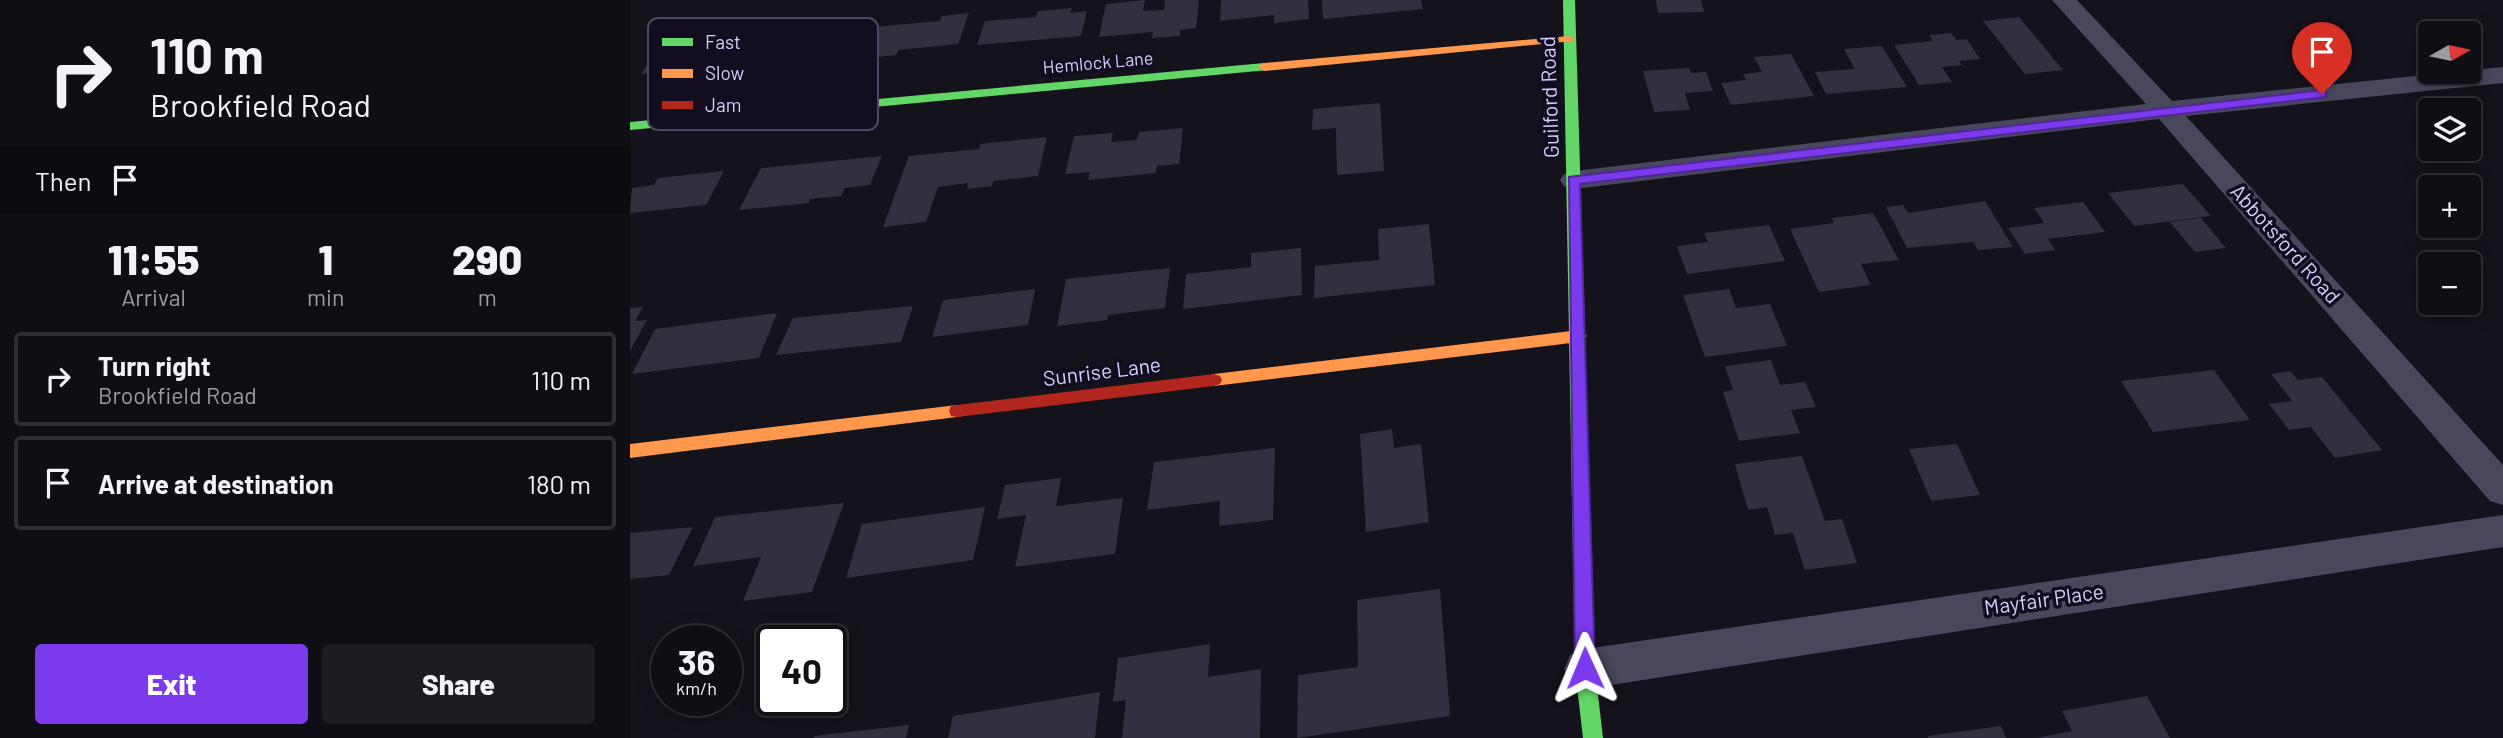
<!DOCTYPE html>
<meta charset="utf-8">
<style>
body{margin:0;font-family:Barlow,sans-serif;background:#1d1c22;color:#f1f3f6;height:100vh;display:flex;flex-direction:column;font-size:26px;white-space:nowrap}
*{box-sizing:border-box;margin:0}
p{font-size:23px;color:#9b9ca0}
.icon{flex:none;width:38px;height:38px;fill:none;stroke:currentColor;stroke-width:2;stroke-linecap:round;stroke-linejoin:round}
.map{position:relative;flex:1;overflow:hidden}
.panel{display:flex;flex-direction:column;background:#0f0e14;width:630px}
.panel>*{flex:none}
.guide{background:#0f0e14;color:#f1f3f6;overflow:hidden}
.needle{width:46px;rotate:81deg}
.tools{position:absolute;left:1788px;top:21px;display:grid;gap:14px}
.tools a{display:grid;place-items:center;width:63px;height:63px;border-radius:7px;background:#0f0e14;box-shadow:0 4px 18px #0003,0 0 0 2px #2f2e34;font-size:35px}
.speed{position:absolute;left:21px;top:625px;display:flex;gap:14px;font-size:35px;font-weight:700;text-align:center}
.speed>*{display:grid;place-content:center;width:91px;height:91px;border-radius:50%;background:#0f0e14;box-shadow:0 4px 18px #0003,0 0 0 2px #2f2e34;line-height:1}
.speed small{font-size:18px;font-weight:400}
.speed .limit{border:4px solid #111;border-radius:10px;background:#fff;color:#111}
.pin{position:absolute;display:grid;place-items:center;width:60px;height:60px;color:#fff;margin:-72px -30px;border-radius:50% 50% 50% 0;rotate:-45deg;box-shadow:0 0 7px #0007}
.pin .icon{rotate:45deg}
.me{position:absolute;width:77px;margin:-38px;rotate:359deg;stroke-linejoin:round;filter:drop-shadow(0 0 5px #0008)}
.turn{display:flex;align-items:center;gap:24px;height:147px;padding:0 35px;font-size:32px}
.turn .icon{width:91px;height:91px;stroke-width:2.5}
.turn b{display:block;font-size:49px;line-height:60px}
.then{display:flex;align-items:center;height:66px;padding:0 35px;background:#0003;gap:14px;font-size:26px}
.eta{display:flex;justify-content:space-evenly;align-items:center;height:119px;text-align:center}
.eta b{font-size:42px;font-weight:800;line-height:49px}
.button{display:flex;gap:14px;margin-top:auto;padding:14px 35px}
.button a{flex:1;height:80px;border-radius:7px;background:#7c3aed;color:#fff;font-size:28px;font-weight:800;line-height:80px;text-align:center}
.button a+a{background:#1d1c22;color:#f1f3f6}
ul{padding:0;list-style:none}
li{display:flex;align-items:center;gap:21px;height:94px;margin:0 14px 10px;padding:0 21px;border:4px solid #2f2e34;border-radius:7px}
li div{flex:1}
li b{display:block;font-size:26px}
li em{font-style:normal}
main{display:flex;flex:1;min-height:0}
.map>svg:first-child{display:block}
</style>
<main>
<section class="panel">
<div class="guide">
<div class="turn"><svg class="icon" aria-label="right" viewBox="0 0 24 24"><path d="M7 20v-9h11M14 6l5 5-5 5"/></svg><div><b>110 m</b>Brookfield Road</div></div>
<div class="then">Then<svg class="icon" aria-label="arrive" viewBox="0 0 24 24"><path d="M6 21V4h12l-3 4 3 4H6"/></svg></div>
</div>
<div class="eta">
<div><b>11:55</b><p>Arrival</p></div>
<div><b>1</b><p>min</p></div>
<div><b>290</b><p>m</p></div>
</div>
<ul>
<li><svg class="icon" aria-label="right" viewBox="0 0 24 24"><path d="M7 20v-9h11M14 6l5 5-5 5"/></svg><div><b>Turn right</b><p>Brookfield Road</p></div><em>110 m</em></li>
<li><svg class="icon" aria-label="arrive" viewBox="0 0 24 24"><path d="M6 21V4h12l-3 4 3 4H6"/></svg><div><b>Arrive at destination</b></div><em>180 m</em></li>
</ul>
<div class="button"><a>Exit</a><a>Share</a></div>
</section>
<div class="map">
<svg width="1873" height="738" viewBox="0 0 1873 738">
<rect width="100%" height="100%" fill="#14121b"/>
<path fill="#32303d" d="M515,0L513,11L534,10L535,0H569L566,28L550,30V36L522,38L523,32L469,37L476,4Z
M591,0H678L679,19L644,23V15L590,21Z
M692,0H791L793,9L693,19Z
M1026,0H1071L1074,12L1028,13Z
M442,8L440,13L457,11L451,36L347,45L355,21L406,17L408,11Z
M339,13L328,44L268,50L266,55L228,59L243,27L310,21L312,16Z
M1389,17L1433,70L1395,74L1353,21Z
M128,26L104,65L11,74L32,43L71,39L77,30Z
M1321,33L1326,40L1337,39L1350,59L1329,61L1332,65L1312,67L1322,82L1289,85L1264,45L1303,41L1299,35Z
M1252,46L1277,87L1196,94L1185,72L1225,69L1214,49Z
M1161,54L1184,96L1101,105L1091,83L1116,80L1113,74L1132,72L1124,57Z
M1059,68L1061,73L1076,72L1083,91L1055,93L1060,110L1024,112L1013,71Z
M750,103L754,171L707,175L706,128L682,130L683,109Z
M553,128L549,164L527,166L526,173L458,180L460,172L435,174L444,136L483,133L481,142L507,140L509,132Z
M417,137L408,176L363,181L362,186L337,189L338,183L308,187L296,222L253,227L279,156L349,149L350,144Z
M252,156L240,185L215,188L211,196L180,199L179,203L109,210L131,168Z
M94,171L76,205L0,213L2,188L24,185L28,178Z
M1553,184L1581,216L1504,226L1478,193Z
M1355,201L1383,247L1348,250L1343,242L1277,248L1256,207L1273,205L1278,213Z
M1453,202L1475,232L1418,239L1425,250L1395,254L1378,228L1414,223L1404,208Z
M1243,213L1269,260L1231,264L1241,285L1189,292L1160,229L1204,223L1202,218Z
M1571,218L1596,248L1565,252L1540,222Z
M799,224L805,285L684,298L685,266L749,260L748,229Z
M1139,225L1155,261L1057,274L1047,246L1078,242L1074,233Z
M671,248L672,295L553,309L556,274L621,267V253Z
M540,268L535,308L478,315L477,320L427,326L436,279Z
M405,289L398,325L302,337L313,300Z
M1099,289L1106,308L1140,304L1157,346L1075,357L1053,295Z
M283,306L271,342L146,355L163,318Z
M13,307L5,321L17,320L0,351V308Z
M147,313L129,358L2,374L25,329Z
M1141,360L1150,385L1175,382L1186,407L1161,410L1170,433L1109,441L1093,392L1103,390L1095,366Z
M1584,370L1620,420L1523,432L1491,381Z
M1660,371L1668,380L1692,377L1752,450L1705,458L1681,427L1659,430L1639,404L1662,401L1641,374Z
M762,429L764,448L791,444L799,522L736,532L730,434Z
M1327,444L1350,495L1301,501L1279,449Z
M645,448L643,520L589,526L590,501L517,510L524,462Z
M1172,456L1195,521L1212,519L1227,563L1175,570L1163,533L1145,535L1137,507L1118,510L1105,464Z
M431,478L426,506L493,498L485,554L385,567L396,515L367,519L375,485Z
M214,503L182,592L113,601L131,557L63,566L85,517Z
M355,507L343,560L216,578L232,524Z
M63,527L39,575L0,579V533Z
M810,589L820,716L667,738L668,675L728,667L727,600Z
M580,644L578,677L631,669L630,738H492L496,700L483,702L488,658Z
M470,692L465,738H318L323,716Z
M1517,696L1540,738H1406L1442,731L1432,711Z
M279,725L276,738H184V736Z
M1371,726L1376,738H1298V736Z"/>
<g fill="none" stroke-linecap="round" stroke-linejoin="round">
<path fill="#49475b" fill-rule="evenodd" d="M1422,0H1447L1542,101L1873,67V83L1556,116L1873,465V505L1860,501L1529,119L944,189L934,186L930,180L934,174L944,171L1516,104Z
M1873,515V547L955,689L940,683L934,669L940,655L955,649Z"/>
<path fill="#63d668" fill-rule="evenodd" d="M933,0H945L965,669L973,738H953L945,669Z
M634,63L638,64V70L0,130V122Z"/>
<path fill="#ff974d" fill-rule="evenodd" d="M939,36L945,39L943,41L634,71L628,67L634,63Z
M949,330L957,336L949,342L584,386L578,384L576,380L578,376L584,374Z
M327,405L333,406L335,411L333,416L327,417L0,458V444Z"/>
<path fill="#b3261e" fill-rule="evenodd" d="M584,374L590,376L592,380L590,384L584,386L327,417L321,416L319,411L321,406L327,405Z"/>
</g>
<path fill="#7c3aed" stroke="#51269a" stroke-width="2" d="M1692,90L1696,91V97L950,184L965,668L962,675L955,678L948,675L945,668L939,177Z"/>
<g text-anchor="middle" stroke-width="7" stroke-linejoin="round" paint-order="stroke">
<g font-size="18" fill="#d6cefc" stroke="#120e1f">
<text transform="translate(468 63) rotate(-5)" y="6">Hemlock Lane</text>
</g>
<g font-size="21" fill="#d6cefc" stroke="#120e1f">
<text transform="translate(920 97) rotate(-92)" y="7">Guilford Road</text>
<text transform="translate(1655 244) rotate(48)" y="7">Abbotsford Road</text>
<text transform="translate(472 372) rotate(-7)" y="7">Sunrise Lane</text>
<text transform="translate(1414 600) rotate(-8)" y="7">Mayfair Place</text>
</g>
</g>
<rect x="18" y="18" width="230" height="112" rx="10" fill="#120e1f" stroke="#4d4861" stroke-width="2"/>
<rect x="32" y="38" width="31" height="8" fill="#63d668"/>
<rect x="32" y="69" width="31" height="9" fill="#ff974d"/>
<rect x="32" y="101" width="31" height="8" fill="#b3261e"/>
<g font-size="19" fill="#d6cefc">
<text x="75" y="49">Fast</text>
<text x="75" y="80">Slow</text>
<text x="75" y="112">Jam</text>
</g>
</svg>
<div class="tools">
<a><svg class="needle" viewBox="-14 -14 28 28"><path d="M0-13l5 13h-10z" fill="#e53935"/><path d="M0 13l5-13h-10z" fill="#9b9ca0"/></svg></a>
<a><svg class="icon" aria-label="layers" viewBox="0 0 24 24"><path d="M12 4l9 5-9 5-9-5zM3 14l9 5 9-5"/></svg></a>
<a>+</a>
<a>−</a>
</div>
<div class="speed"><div>36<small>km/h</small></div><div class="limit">40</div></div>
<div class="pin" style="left:1692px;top:94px;background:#d93025"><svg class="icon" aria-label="arrive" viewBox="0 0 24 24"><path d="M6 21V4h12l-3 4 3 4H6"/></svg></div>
<svg class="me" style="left:955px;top:668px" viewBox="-20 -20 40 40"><path d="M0-17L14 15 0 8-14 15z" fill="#7c3aed" stroke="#fff" stroke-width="4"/></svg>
</div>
</main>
